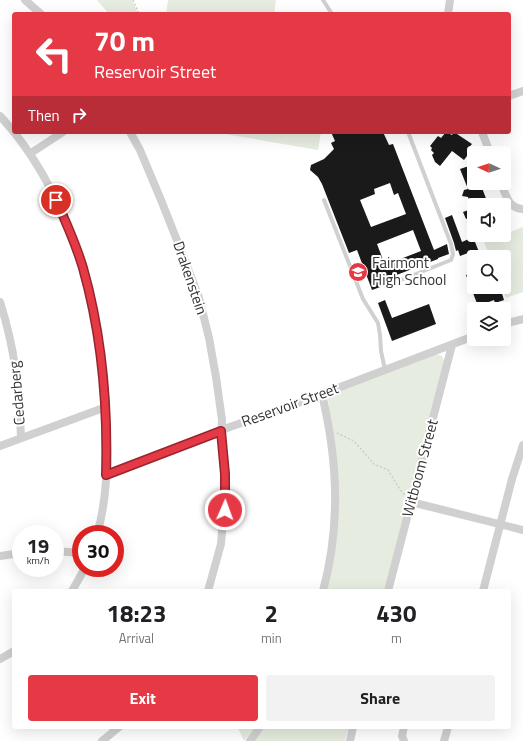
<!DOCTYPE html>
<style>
body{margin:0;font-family:"Titillium Web",sans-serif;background:#f2f2f2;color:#202124;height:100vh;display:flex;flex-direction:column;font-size:15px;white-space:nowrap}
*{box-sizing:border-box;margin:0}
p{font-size:13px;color:#757577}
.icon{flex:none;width:22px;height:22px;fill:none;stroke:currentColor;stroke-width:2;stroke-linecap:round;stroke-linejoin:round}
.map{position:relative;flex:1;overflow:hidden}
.drawer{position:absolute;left:12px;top:589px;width:499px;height:140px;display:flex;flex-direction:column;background:#fff;border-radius:4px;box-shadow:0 4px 16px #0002}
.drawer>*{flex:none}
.top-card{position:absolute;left:12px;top:12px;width:499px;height:122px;border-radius:4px;box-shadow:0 4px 16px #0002;background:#e63946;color:#fff;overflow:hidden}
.needle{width:26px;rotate:274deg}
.fabs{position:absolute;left:467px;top:146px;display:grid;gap:8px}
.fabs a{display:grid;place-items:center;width:44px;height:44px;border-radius:4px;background:#fff;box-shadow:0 4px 16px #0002;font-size:20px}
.speed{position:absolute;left:12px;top:525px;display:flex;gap:8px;font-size:20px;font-weight:700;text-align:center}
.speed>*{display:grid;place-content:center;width:52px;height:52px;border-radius:50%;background:#fff;box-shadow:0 4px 16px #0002;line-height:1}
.speed small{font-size:10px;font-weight:400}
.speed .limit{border:6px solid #d22;background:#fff;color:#111}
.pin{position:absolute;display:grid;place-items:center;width:34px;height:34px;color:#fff;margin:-17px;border:2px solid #fff;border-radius:50%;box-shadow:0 1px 4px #0007}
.me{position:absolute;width:44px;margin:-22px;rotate:2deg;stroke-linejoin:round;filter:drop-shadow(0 0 3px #0008)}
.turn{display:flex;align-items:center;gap:14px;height:84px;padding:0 16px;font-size:18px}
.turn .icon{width:52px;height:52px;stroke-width:2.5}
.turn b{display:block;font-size:28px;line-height:34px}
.then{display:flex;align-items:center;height:38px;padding:0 16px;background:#0003;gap:8px;font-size:15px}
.eta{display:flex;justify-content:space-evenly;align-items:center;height:68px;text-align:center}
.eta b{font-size:24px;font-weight:700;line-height:28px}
.action{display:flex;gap:8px;margin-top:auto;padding:8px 16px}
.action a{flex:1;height:46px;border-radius:4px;background:#e63946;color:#fff;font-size:16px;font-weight:700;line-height:46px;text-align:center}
.action a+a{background:#f2f2f2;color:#202124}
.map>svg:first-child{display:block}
</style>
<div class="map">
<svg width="523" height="741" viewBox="0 0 523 741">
<rect width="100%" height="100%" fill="#fff"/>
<path fill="#e6ecdf" d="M97,0H132L138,14H109Z
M168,0H276L274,14H166Z
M213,132H321L318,150Z
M523,227V292L506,298L501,287H504V257H490L484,242Z
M436,354L442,356L444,361L385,591H327L336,546L328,397L330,394Z
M194,727H256L244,741L238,728Z
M265,727H349L345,741H254Z"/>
<path fill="#1a1a1a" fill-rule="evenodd" d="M331,132H383L389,145L393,144L434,250L447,244L449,254L438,258V259L381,281L383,286L372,290L357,250L349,253L322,184L318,177L310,170L311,165L324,159L334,149L331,143L335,141ZM390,183L394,195L398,193L406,214L371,227L360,200L375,194L374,189ZM413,230L421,251L385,265L377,244Z
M446,132L452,135L454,132L472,144L467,150L470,152L464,160L452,151L440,166L435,162L432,155L434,153L431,150L432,148L430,146L438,136L441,138Z
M469,166L474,178V183H482L483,187L482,188L487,201L481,204V205H471L468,197L462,196L464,190L468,189L460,169Z
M474,208V215L466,219L463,212Z
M452,215L462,242L473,237L479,252L470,256L468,253L460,256L458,250L456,251L454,243L445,218Z
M474,272V287H481L482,290L490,287H500L504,300L495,303L494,300L478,306L466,275Z
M385,300L392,318L429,304L436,324L392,341L378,303Z"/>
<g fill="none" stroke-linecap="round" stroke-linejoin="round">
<path stroke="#cdcdcd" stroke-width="1.5" stroke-dasharray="2 2" stroke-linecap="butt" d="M133,0L139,14
M337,433L354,441L374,464L388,470L401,491L406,496"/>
<path stroke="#d0d0d0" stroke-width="4" d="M323,0L332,14
M324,200L363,299L378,323L380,335L381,351L385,370
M386,286L451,260L453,254L451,244L408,132"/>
<path stroke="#d0d0d0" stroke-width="8" d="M25,0L41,14
M448,14L450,0
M509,96L523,91
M0,116L14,132
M14,132C80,216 104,327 107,432C107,466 107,501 97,534
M130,132L140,150L161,200L184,258L199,298L209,338L216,377L222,420L221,438L224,456L225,493L221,544L208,591
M482,132L490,153
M31,153L63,132
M501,183C506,195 508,208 523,209
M0,302C15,349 19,388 21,437
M504,324L523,319
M322,393C325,409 329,425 331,442C338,491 336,543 323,591
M0,446L106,407
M106,475L227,428L301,402L474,336
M411,502L523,530
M55,551L81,553
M0,556L21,553
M72,591L85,568
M388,591L452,345
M483,591L512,479L523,445
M0,659L14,651
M102,741L119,727
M250,741L260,727
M350,741L353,727
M404,741L402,736L404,727
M444,741L448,727"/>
</g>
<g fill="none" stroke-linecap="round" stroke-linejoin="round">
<g stroke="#96252e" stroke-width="10">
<path id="route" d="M56,200C66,222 76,244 83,268C102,335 108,405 106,475L221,431L225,474V510"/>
</g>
<use href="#route" stroke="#e63946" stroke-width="7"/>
</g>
<defs>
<g id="school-disc" transform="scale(1)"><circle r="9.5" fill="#e63946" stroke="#fff"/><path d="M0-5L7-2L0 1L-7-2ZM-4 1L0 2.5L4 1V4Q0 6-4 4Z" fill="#fff"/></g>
</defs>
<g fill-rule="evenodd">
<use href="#school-disc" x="358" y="272"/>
</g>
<g text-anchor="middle" stroke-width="4" stroke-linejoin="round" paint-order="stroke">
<g font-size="15" fill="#333" stroke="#fff" text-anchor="start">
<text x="372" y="268">Fairmont<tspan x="372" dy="17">High School</tspan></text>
</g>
<g font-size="15" fill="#333" stroke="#fff">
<text transform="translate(190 278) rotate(71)" y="5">Drakenstein</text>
<text transform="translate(17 393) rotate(-95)" y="5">Cedarberg</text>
<text transform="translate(290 405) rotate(-20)" y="5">Reservoir Street</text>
<text transform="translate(420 468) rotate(-75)" y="5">Witboom Street</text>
</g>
</g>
</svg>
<div class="fabs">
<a><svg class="needle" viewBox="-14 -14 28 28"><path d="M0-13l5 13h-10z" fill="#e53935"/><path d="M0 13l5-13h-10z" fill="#757577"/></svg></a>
<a><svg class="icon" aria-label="sound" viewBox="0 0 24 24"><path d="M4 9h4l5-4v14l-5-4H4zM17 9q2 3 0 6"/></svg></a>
<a><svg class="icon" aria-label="search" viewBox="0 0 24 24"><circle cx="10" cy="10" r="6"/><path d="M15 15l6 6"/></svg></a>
<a><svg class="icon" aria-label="layers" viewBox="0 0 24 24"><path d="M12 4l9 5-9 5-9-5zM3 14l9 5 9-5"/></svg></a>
</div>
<div class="speed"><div>19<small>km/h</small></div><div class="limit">30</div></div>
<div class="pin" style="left:56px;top:200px;background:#d93025"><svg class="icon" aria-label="arrive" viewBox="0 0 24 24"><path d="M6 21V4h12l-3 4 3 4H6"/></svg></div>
<svg class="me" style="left:225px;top:510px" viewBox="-20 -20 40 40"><circle r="17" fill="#e63946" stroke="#fff" stroke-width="3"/><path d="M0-11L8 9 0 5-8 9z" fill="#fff"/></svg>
<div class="top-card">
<div class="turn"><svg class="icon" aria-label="left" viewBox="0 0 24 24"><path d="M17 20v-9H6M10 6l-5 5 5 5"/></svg><div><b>70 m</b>Reservoir Street</div></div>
<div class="then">Then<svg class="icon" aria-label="right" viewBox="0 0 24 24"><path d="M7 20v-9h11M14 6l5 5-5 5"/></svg></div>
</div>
<section class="drawer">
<div class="eta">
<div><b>18:23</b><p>Arrival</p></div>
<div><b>2</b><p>min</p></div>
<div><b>430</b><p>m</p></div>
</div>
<div class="action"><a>Exit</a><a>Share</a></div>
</section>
</div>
